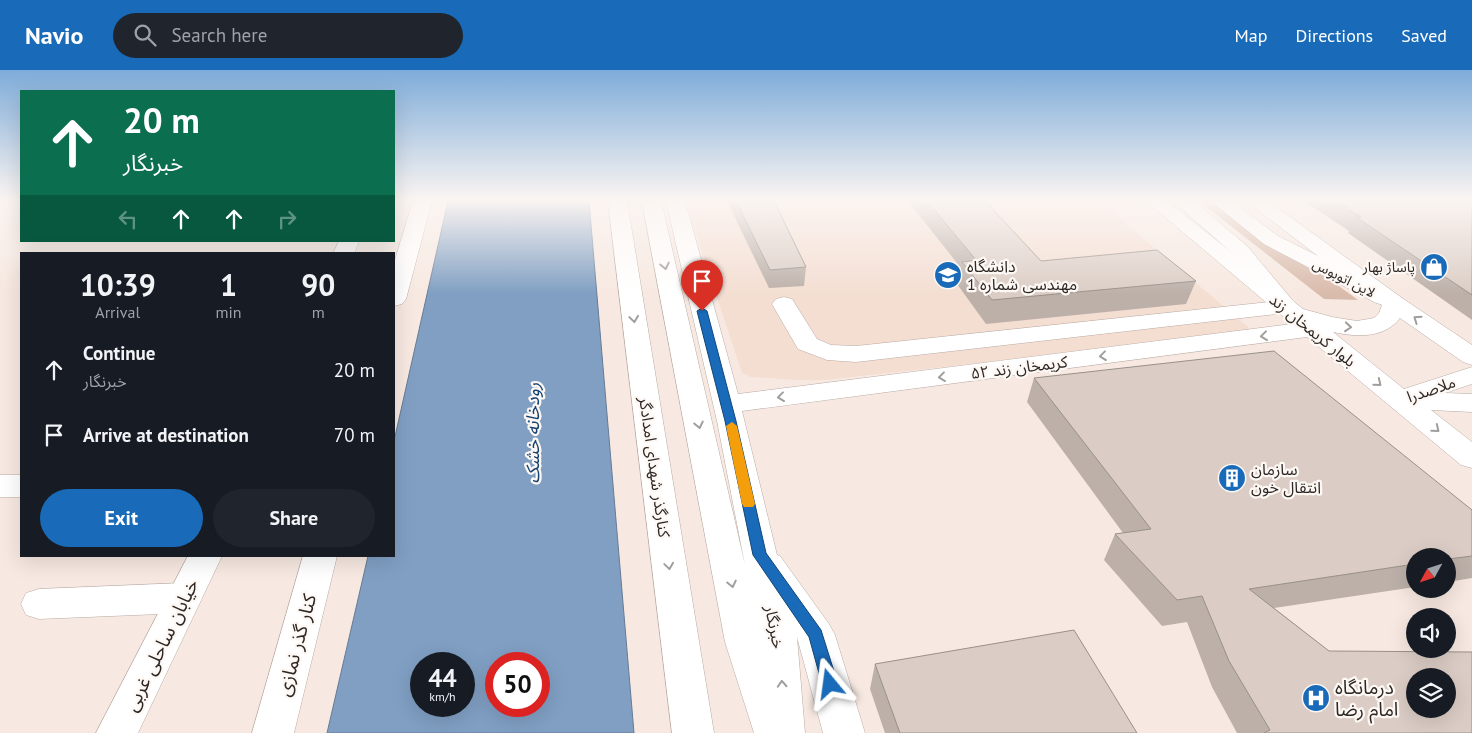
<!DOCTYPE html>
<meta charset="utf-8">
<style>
body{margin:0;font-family:"PT Sans","Noto Sans Arabic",sans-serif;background:#20242c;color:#f1f3f6;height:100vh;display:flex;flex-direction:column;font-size:19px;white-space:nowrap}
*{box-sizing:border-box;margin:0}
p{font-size:16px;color:#9ea1a6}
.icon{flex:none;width:28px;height:28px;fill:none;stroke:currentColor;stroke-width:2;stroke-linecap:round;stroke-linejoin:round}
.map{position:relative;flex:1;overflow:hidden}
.details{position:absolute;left:20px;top:182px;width:375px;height:305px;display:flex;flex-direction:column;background:#171b24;border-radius:0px;box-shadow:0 5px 20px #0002}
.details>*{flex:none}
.banner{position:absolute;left:20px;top:20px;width:375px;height:152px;border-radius:0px;box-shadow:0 5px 20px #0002;background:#0b6e4f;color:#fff;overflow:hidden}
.needle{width:32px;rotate:230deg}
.buttons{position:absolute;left:1406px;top:478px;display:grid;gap:10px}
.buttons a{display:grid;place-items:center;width:50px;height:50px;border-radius:50%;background:#171b24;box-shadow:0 5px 20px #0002;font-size:25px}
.speed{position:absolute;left:410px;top:582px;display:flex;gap:10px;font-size:25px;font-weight:700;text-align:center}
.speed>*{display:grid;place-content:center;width:65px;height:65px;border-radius:50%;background:#171b24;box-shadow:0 5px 20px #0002;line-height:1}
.speed small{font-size:12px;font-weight:400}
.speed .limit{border:8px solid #d22;background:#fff;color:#111}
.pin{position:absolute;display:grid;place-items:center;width:42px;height:42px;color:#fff;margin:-51px -21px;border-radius:50% 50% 50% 0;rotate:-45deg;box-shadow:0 0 5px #0007}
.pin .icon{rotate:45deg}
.me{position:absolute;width:55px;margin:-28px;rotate:344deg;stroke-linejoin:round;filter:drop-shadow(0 0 4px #0008)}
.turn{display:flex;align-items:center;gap:18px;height:105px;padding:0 20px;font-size:22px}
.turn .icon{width:65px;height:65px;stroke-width:2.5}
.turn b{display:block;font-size:35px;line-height:42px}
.lanes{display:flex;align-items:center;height:48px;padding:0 20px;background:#0003;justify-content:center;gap:25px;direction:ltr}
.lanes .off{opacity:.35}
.eta{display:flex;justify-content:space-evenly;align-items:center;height:85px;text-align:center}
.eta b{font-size:30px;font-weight:800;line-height:35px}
.button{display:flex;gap:10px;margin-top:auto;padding:10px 20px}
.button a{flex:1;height:58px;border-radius:30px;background:#196bb9;color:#fff;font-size:20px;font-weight:800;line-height:58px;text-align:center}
.button a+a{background:#20242c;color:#f1f3f6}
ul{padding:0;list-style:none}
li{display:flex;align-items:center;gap:15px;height:65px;padding:0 20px}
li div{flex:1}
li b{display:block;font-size:19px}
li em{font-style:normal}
header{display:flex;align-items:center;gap:30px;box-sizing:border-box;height:70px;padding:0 25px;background:#196bb9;color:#fff}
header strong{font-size:24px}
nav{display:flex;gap:28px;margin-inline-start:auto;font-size:18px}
.search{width:350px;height:45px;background:#20242c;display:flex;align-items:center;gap:12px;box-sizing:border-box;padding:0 18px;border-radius:28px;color:#9ea1a6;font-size:19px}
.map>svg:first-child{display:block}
</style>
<header>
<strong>Navio</strong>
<div class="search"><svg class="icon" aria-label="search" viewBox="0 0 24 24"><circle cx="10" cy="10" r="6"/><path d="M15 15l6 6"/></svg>Search here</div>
<nav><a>Map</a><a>Directions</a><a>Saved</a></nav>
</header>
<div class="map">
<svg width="1472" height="663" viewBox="0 0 1472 663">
<rect width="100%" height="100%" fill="#f7e9e1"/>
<path fill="#f4ded2" d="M685,131H1099L1254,262L826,310H797L751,307L742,303Z"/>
<path fill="#d9bbab" d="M1199,131H1223L1358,230L1324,229Z"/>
<path fill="#809fc3" stroke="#677b94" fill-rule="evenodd" d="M448,131H589L634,663H327L368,486H394V371ZM421,594H464V636H421ZM496,594H539V636H496Z"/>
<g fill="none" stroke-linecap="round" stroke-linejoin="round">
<g stroke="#b9aba4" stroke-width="1">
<path id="minor" d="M1173,131H1194L1247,176L1294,232L1298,237L1294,242L856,292L827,290L798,279L772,234L776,229L784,227L792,229L817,269L831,275L856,276L1269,232L1233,184Z
M1211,131H1232L1278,166L1392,223L1396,228L1392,233L1384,235L1376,233L1264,174Z
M0,405H21V427H0Z
M184,513L197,518L202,528L197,538L184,543L39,549L26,545L21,534L26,523L39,519Z"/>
</g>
<g stroke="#b9aba4" stroke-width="1">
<path id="major" d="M413,131H432L406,229L402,234L394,236V193Z
M608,131H627L714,663H672Z
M642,131H661L745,495L717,351L666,131H685L738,324L1292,254L1146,131H1167L1303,239L1332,247L1357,251L1374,248L1379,243L1382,235L1246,131H1268L1402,228L1472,275V295L1463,292L1400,248C1384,269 1356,267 1333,262L1404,319L1472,297V314L1445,323L1472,324V342L1431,340L1472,372V398L1461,395L1307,267L742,341L777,485L780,486L829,554L835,565L865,663H823L797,567L805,663H754L725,572Z
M339,171H359L354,184H333Z
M188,486H222L138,663H96Z
M303,486H337L294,663H252Z"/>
</g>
<use href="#minor" fill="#fff" fill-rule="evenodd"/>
<use href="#major" fill="#fff" fill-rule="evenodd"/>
</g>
<path fill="#bcb0a9" d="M727,131H774L806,197L804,216L769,218Z
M908,131H985L1041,191L1196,211L1186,234L986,254L957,214L961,198Z
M1304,131H1472V250L1348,163L1349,161Z
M1034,308L1472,440V508L1448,512V486H1415V517L1274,538L1329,581L1472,663H1237L1212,617L1187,552L1162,556L1104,490L1115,464L1123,463L1027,332Z
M875,594L1137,663H885L870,619Z"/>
<path fill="#dbcdc5" stroke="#99908a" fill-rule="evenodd" d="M736,131H774L806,197L770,200Z
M927,131H985L1041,191L1157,180L1196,211L992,230L962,192L976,190Z
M1335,131H1472V225L1356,147H1361Z
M1274,281L1472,440V486L1448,489V486H1415V494L1249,519L1329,581L1472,582V663H1264L1270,660L1229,591L1202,526L1177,530L1115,464L1151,459L1034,308ZM1415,606H1448V639H1415Z
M1074,560L1137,663H900L875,594Z"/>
<defs><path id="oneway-chevron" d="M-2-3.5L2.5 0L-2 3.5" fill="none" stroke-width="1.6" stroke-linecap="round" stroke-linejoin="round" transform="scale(1.25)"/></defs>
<g stroke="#a09e9d">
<use href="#oneway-chevron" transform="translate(665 196) rotate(78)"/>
<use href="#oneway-chevron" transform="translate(634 249) rotate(82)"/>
<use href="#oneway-chevron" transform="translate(1417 249) rotate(-145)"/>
<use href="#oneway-chevron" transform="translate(1348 257) rotate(5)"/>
<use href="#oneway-chevron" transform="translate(1264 266) rotate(173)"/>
<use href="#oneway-chevron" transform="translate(1103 286) rotate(173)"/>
<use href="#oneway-chevron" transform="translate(942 307) rotate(173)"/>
<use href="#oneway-chevron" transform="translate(1378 313) rotate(39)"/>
<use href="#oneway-chevron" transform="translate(781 327) rotate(173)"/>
<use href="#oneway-chevron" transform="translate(699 355) rotate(78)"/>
<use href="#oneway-chevron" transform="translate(1436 359) rotate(39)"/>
<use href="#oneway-chevron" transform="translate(669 496) rotate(82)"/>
<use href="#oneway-chevron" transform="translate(732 514) rotate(78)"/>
<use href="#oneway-chevron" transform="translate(782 614) rotate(-93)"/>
</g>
<linearGradient id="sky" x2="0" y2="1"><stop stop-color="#7eacd9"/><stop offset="0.58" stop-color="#fbf5f2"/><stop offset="1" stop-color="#fbf5f2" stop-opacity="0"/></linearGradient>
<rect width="1472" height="224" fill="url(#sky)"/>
<path fill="#196bb9" stroke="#104678" d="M702,238L707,241L736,351L766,483L821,560L838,614L836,619L830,621L824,619L822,614L809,567L753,485L725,351L697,241Z"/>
<path fill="#f59e0b" d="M732,352L737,356L755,434L753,437H744L742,434L726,356Z"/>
<defs>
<g id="shop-disc" transform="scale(1.4375)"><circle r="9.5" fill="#196bb9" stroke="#fef8f5"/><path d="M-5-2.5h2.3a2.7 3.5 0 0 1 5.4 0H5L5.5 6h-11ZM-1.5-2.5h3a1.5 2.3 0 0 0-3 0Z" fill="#fff"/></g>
<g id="university-disc" transform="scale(1.4375)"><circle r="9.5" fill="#196bb9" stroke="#fef8f5"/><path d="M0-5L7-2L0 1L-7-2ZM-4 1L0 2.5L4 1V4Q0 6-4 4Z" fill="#fff"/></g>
<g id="building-disc" transform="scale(1.4375)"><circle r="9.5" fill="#196bb9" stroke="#fef8f5"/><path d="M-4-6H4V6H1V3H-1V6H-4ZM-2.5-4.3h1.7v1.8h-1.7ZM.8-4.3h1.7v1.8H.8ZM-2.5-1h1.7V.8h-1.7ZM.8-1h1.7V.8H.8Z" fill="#fff"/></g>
<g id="hospital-disc" transform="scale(1.4375)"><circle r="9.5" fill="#196bb9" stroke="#fef8f5"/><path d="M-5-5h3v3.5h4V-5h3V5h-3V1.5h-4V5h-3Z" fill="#fff"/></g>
</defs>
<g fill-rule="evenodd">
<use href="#shop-disc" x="1434" y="197"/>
<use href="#university-disc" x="948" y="205"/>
<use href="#building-disc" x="1232" y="408"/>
<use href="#hospital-disc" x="1316" y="628"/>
</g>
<g text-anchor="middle" stroke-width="4.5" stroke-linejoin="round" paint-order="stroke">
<g font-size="14" fill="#2d2825" stroke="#fef8f5" text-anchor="end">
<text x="1415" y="202">پاساژ بهار</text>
</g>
<g font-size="14" fill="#2d2825" stroke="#fef8f5">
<text transform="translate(1344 208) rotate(27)" y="5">لاین اتوبوس</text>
</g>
<g font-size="16" fill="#2d2825" stroke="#fef8f5" text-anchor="start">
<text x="967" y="202">دانشگاه<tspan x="967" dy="18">مهندسی شماره 1</tspan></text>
<text x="1251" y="405">سازمان<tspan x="1251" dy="18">انتقال خون</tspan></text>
</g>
<g font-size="16" fill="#2d2825" stroke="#fef8f5">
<text transform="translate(1313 260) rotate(39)" y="6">بلوار کریمخان زند</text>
<text transform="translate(1019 297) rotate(-7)" y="6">کریمخان زند ۵۲</text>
<text transform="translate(1431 319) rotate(-19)" y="6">ملاصدرا</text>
<text transform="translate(655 397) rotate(82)" y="6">کنارگذر شهدای امدادگر</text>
<text transform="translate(775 557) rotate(79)" y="6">خبرنگار</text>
</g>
<g font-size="18" font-style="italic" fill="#154271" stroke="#fef8f5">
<text transform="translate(533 363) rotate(-90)" y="6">رودخانه خشک</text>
</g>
<g font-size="19" fill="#2d2825" stroke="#fef8f5">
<text transform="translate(161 575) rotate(-64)" y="7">خیابان ساحلی غربی</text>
<text transform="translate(296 575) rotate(-75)" y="7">کنار گذر نمازی</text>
</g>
<g font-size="19" fill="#2d2825" stroke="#fef8f5" text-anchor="start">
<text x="1335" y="624">درمانگاه<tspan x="1335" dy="22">امام رضا</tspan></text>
</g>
</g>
</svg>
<div class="buttons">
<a><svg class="needle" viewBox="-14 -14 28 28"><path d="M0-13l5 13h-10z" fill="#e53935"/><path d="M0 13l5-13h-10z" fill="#9ea1a6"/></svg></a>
<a><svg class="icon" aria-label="sound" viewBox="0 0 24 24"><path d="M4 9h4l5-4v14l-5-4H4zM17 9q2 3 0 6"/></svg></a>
<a><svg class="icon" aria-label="layers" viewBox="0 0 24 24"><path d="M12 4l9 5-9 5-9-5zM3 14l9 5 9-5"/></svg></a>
</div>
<div class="speed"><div>44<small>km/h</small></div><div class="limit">50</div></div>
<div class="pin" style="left:702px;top:241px;background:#d93025"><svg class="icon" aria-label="arrive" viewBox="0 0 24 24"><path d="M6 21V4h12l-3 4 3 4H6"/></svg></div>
<svg class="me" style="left:830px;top:614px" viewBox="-20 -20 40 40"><path d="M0-17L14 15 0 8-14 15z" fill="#196bb9" stroke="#fff" stroke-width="4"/></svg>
<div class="banner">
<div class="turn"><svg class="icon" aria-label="ahead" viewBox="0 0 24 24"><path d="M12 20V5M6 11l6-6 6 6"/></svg><div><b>20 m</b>خبرنگار</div></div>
<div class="lanes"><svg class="icon off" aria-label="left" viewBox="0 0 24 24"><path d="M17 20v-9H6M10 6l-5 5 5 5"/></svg><svg class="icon" aria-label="ahead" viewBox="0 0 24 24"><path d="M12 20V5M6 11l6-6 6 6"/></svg><svg class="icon" aria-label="ahead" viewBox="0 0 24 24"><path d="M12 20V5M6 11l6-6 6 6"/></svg><svg class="icon off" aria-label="right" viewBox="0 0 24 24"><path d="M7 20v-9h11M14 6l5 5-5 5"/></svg></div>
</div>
<section class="details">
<div class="eta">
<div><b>10:39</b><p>Arrival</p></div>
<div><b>1</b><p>min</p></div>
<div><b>90</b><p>m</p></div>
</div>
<ul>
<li><svg class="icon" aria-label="ahead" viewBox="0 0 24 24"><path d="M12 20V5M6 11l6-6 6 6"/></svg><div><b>Continue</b><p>خبرنگار</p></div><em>20 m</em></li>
<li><svg class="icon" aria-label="arrive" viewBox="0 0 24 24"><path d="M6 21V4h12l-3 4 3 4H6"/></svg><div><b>Arrive at destination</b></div><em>70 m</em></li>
</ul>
<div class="button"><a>Exit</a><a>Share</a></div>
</section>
</div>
